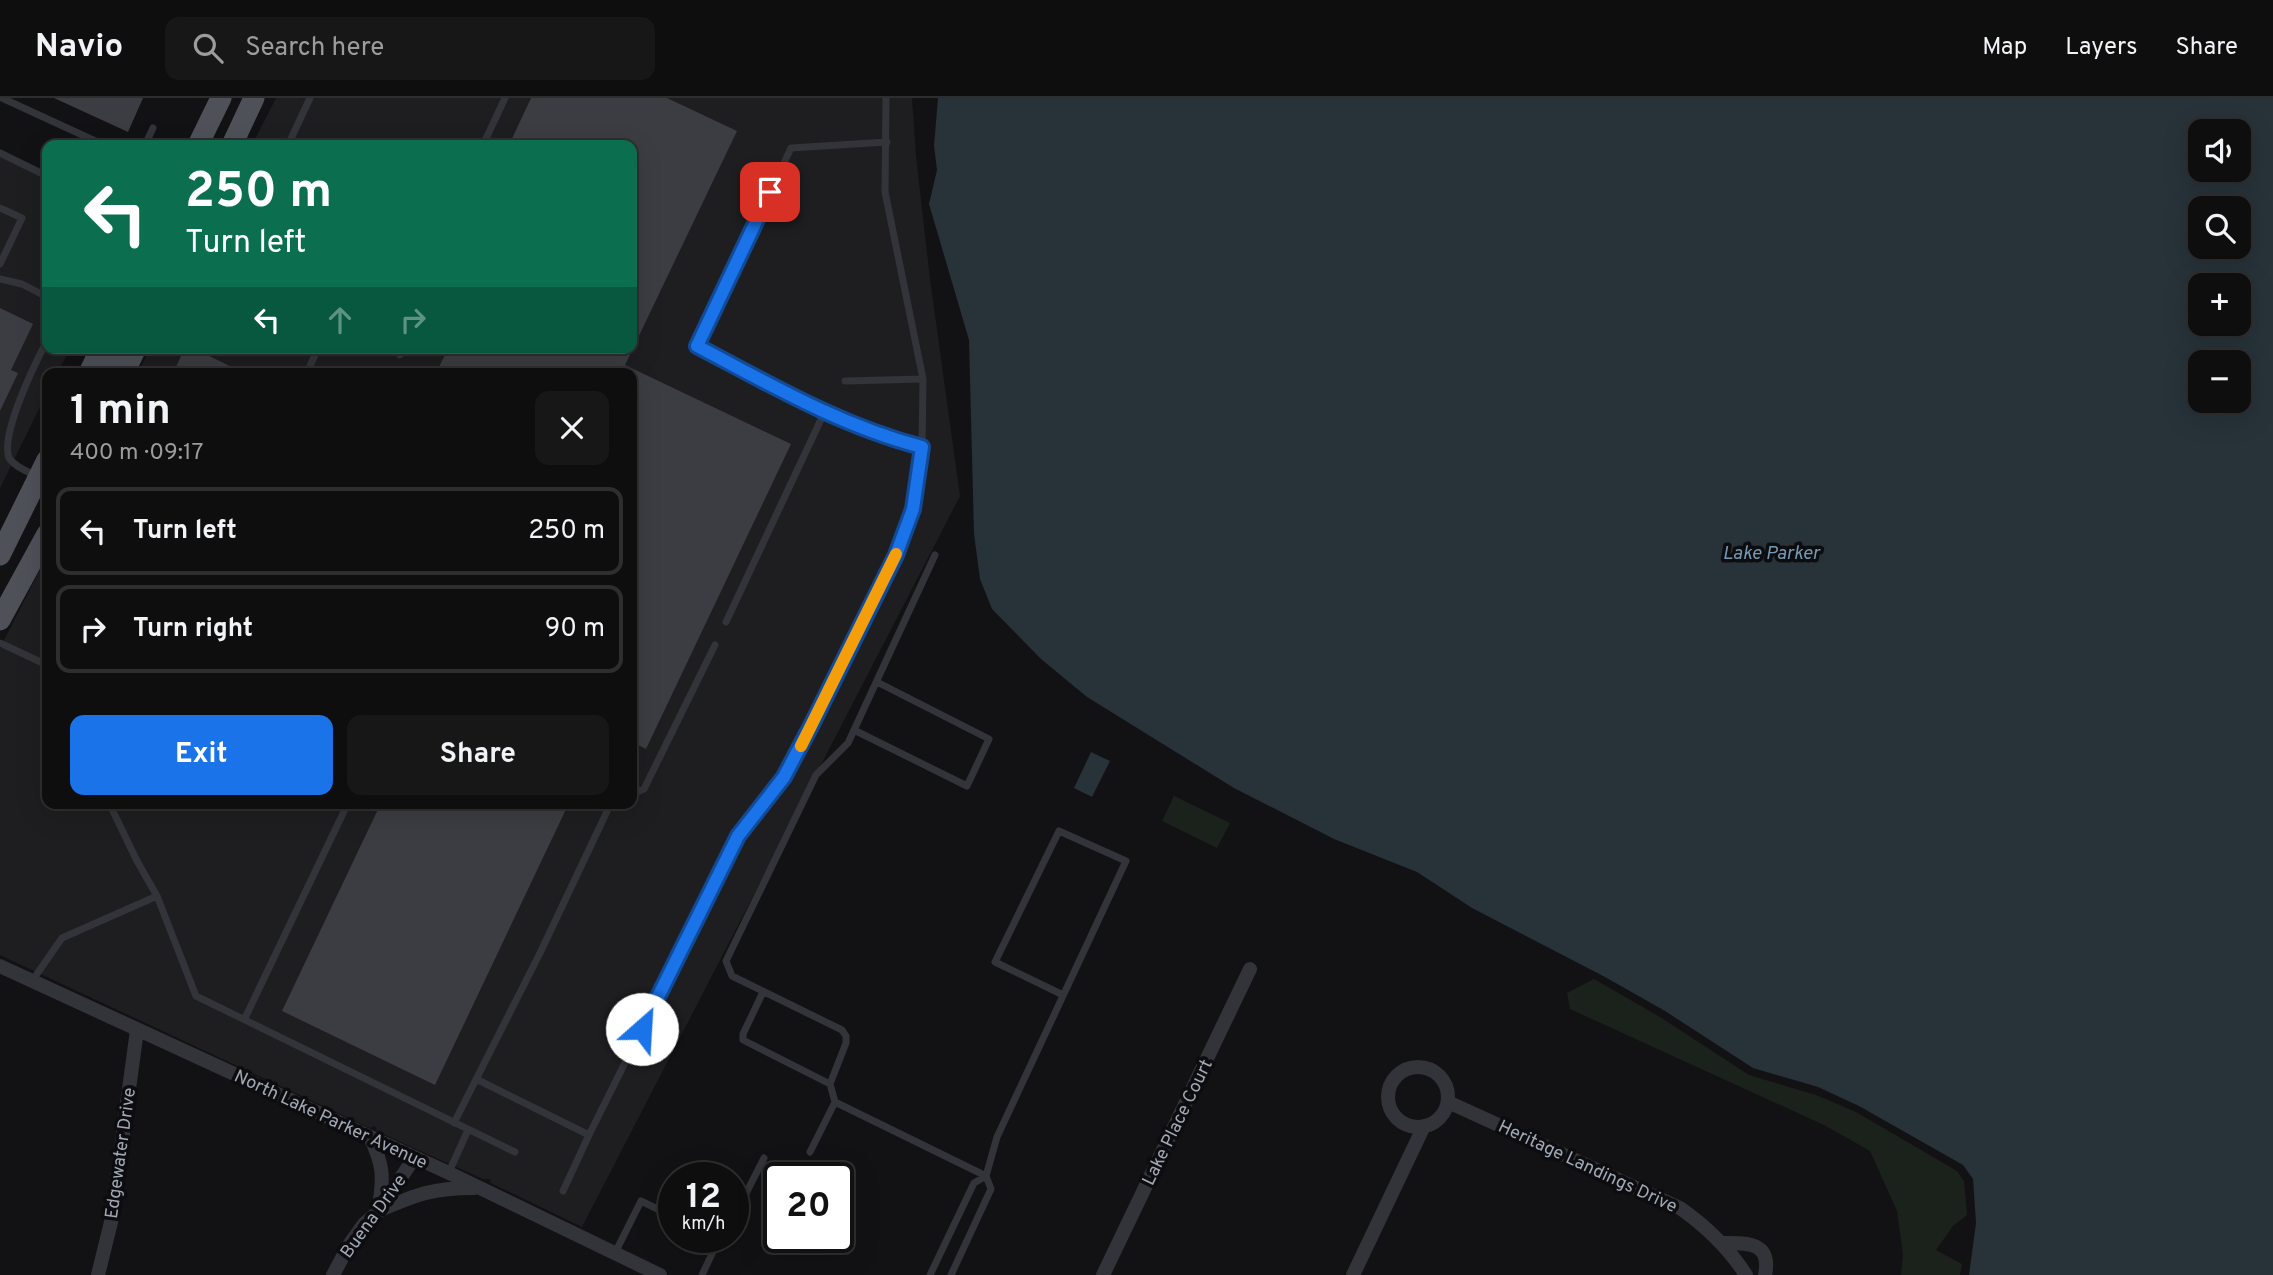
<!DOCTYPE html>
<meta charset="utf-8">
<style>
body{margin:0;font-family:Overpass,sans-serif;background:#171718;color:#f1f3f6;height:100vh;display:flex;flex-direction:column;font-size:26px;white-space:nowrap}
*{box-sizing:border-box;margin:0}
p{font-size:23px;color:#9b9c9e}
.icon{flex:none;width:38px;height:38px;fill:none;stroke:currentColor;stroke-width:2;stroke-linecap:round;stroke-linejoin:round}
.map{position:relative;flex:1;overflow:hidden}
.panel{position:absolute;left:42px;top:270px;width:595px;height:441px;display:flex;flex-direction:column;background:#0e0e0f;border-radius:14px;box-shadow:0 7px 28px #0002,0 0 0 2px #2e2e2f}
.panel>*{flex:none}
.hud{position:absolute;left:42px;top:42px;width:595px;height:214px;border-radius:14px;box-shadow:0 7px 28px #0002,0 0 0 2px #2e2e2f;background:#0b6e4f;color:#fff;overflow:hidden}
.fabs{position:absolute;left:2188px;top:21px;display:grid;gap:14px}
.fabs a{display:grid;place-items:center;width:63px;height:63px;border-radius:14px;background:#0e0e0f;box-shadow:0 7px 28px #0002,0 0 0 2px #2e2e2f;font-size:35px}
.speed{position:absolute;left:658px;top:1064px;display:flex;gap:14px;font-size:35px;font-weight:700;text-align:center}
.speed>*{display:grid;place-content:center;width:91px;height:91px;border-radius:50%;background:#0e0e0f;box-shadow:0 7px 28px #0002,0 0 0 2px #2e2e2f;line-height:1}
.speed small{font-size:18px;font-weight:400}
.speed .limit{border:4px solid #111;border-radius:10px;background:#fff;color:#111}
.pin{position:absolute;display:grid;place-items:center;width:60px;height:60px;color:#fff;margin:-30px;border-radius:14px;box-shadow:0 4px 10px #0006}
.me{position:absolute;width:77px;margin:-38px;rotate:26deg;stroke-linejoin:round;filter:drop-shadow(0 0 5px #0008)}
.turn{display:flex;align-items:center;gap:24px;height:147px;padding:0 28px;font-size:32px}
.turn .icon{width:91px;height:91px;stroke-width:2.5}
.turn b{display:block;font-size:49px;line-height:60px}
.lanes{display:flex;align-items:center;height:66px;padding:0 28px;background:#0003;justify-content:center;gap:35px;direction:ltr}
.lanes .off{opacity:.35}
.round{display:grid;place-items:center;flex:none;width:74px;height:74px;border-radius:14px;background:#171718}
.head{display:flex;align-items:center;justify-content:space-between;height:119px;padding:0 28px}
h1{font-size:42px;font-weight:700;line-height:52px}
.action{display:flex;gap:14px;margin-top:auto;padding:14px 28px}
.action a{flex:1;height:80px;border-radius:14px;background:#1a73e8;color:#fff;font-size:28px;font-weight:700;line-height:80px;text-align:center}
.action a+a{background:#171718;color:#f1f3f6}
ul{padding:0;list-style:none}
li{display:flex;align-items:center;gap:21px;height:88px;margin:0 14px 10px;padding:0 14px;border:4px solid #2e2e2f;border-radius:14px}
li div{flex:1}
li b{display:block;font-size:26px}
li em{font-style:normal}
header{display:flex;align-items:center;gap:42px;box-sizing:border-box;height:98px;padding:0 35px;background:#0e0e0f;border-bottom:2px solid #2e2e2f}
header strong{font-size:33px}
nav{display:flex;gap:38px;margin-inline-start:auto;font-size:24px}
.search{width:490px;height:63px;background:#171718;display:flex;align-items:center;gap:18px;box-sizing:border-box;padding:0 24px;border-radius:14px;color:#9b9c9e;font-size:26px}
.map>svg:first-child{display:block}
</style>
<header>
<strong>Navio</strong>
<div class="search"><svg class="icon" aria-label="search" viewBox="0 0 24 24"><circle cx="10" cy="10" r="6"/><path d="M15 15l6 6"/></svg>Search here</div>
<nav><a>Map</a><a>Layers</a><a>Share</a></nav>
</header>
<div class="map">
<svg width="2273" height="1177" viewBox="0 0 2273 1177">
<rect width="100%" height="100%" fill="#121214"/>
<path fill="#1e1e21" d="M276,0H912L916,58L930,181L960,398L582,1129L491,1085L490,1081H483L418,1052L377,1033L375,1028L370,1030L0,857V550L47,458V705H632V275H138L150,250H632V47H252Z
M0,59L47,73V250H70L58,275H47V295L0,390Z"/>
<path fill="#1a221b" d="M1174,698L1230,725L1217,750L1162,723Z
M1594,881L1660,919L1749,977L1816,997L1856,1014L1957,1073L1964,1083L1967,1117L1953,1128L1936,1152L1962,1166L1960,1177H1901L1903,1157L1897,1113L1870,1053L1824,1027L1570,911L1567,895Z"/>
<path fill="#273239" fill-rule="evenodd" d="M938,0H2273V1177H1969L1976,1125L1973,1081L1963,1067L1859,1008L1818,989L1753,970L1665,913L1605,879L1472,810L1417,774L1334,741L1234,690L1087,599L1041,561L992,511L980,481L974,436L969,242L929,106L937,72L934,48ZM2200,33H2238V72H2200ZM2200,110H2238V149H2200ZM2200,187H2238V226H2200ZM2200,264H2238V303H2200Z
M1091,654L1110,663L1092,699L1074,690Z"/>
<path fill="#3c3d42" d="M54,0H143L128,34Z
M531,0H667L737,33L625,267L791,346L646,651L632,644V275H436L446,255L444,250H632V47H509Z
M0,210L33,226L11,272L18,275L0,313Z
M185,250H193L244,275H173Z
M381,705H569L435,987L282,913Z"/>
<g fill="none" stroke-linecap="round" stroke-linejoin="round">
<path stroke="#333439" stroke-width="7" d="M2,0L104,47
M145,47L153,30
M288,47L310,0
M483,47L505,0
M0,55L47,78
M0,110L22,120L0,166
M0,181L22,186L47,199
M398,250L400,257
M307,275L318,250
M845,283L923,281
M824,315L697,248L791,50L887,44
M37,378C28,374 15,369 9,360C0,337 35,265 47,243
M935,457L848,645L816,677L726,863L732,878L842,932L846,938V945L830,986L835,1004L986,1078L997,1039L1126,763L1059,733L995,864L1063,897
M726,524L824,315L888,340L922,349
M0,545L47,567
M854,632L967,688L989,641L877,584
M632,696L644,691L715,547
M109,705L137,763L157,798L196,898L515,1054
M32,883L62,840L157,798
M763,894L743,936V942L830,986
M245,920L348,705
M476,981L589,1037L738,738L784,679L811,628L896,457L913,411L922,349L923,281L885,94L886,0
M454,1025L540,855L611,705
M810,1054L835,1004
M449,1074L468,1032
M563,1093L589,1037
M733,1121L764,1060
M615,1155L641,1103L674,1119
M702,1177L719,1141L716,1139
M930,1177L974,1085L986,1078L991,1091L951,1177"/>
<path stroke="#333439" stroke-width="14" d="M0,868L449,1075L660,1177
M1388 999a30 30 0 1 1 60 0a30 30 0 1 1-60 0Z
M1448,1004L1680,1110C1707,1129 1728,1149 1746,1177
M370,1039C383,1066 384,1078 379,1108
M380,1112C418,1096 432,1090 474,1090
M1722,1145C1746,1145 1772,1143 1765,1177
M98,1177L111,1124L137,932
M333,1177L349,1147L364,1126L379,1113L414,1060
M1103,1177L1250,871
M1353,1177L1424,1028"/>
<path stroke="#4e5158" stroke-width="21" d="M198,47L221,0
M232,47L254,0
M89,275L101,250
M113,275L117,250
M124,275L136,250
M0,457L47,362
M0,522L47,436"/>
</g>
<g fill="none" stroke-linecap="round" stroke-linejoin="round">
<g stroke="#114b97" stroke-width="18">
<path id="route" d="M642,931L738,738L784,679L811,628L896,457L913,411L922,349C841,328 771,287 697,248L770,94"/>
</g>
<use href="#route" stroke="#1a73e8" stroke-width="12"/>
<path stroke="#f59e0b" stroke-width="12" d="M801,648L896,456"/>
</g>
<g text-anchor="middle" stroke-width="7" stroke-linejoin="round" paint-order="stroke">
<g font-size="18" fill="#a2a9b6" stroke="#0d0d0f">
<text transform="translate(331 1021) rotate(25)" y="6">North Lake Parker Avenue</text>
<text transform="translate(1177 1024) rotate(-64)" y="6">Lake Place Court</text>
<text transform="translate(120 1055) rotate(-82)" y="6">Edgewater Drive</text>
<text transform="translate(1588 1068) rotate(25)" y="6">Heritage Landings Drive</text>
<text transform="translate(373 1118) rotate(-54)" y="6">Buena Drive</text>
</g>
<g font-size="19" font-style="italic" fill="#759ab5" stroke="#0d0d0f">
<text x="1771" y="461">Lake Parker</text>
</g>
</g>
</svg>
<div class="fabs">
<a><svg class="icon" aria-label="sound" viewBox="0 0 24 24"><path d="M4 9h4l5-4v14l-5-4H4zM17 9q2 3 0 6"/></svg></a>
<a><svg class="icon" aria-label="search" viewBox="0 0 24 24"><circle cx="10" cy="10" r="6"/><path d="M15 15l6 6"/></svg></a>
<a>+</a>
<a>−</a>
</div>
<div class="speed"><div>12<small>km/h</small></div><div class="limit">20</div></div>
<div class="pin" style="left:770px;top:94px;background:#d93025"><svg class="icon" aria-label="arrive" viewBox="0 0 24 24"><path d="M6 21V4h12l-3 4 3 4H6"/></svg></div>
<svg class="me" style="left:642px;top:931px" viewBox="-20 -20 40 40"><circle r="19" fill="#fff"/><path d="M0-13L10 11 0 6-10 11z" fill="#1a73e8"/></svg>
<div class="hud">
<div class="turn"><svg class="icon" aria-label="left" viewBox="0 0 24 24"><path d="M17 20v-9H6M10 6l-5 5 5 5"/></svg><div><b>250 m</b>Turn left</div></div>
<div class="lanes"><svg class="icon" aria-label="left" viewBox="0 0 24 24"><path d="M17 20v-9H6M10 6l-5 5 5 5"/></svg><svg class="icon off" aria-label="ahead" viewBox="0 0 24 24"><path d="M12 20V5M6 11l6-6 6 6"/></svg><svg class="icon off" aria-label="right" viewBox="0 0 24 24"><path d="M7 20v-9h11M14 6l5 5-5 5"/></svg></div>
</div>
<section class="panel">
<div class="head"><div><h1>1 min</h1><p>400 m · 09:17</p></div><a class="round"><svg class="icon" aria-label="close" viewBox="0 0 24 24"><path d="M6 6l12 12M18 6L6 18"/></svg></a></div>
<ul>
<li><svg class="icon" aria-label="left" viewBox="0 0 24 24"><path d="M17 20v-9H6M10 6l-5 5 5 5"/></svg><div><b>Turn left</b></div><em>250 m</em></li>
<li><svg class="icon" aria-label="right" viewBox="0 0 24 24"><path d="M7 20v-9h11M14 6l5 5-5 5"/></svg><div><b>Turn right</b></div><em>90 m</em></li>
</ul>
<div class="action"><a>Exit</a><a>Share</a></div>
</section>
</div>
